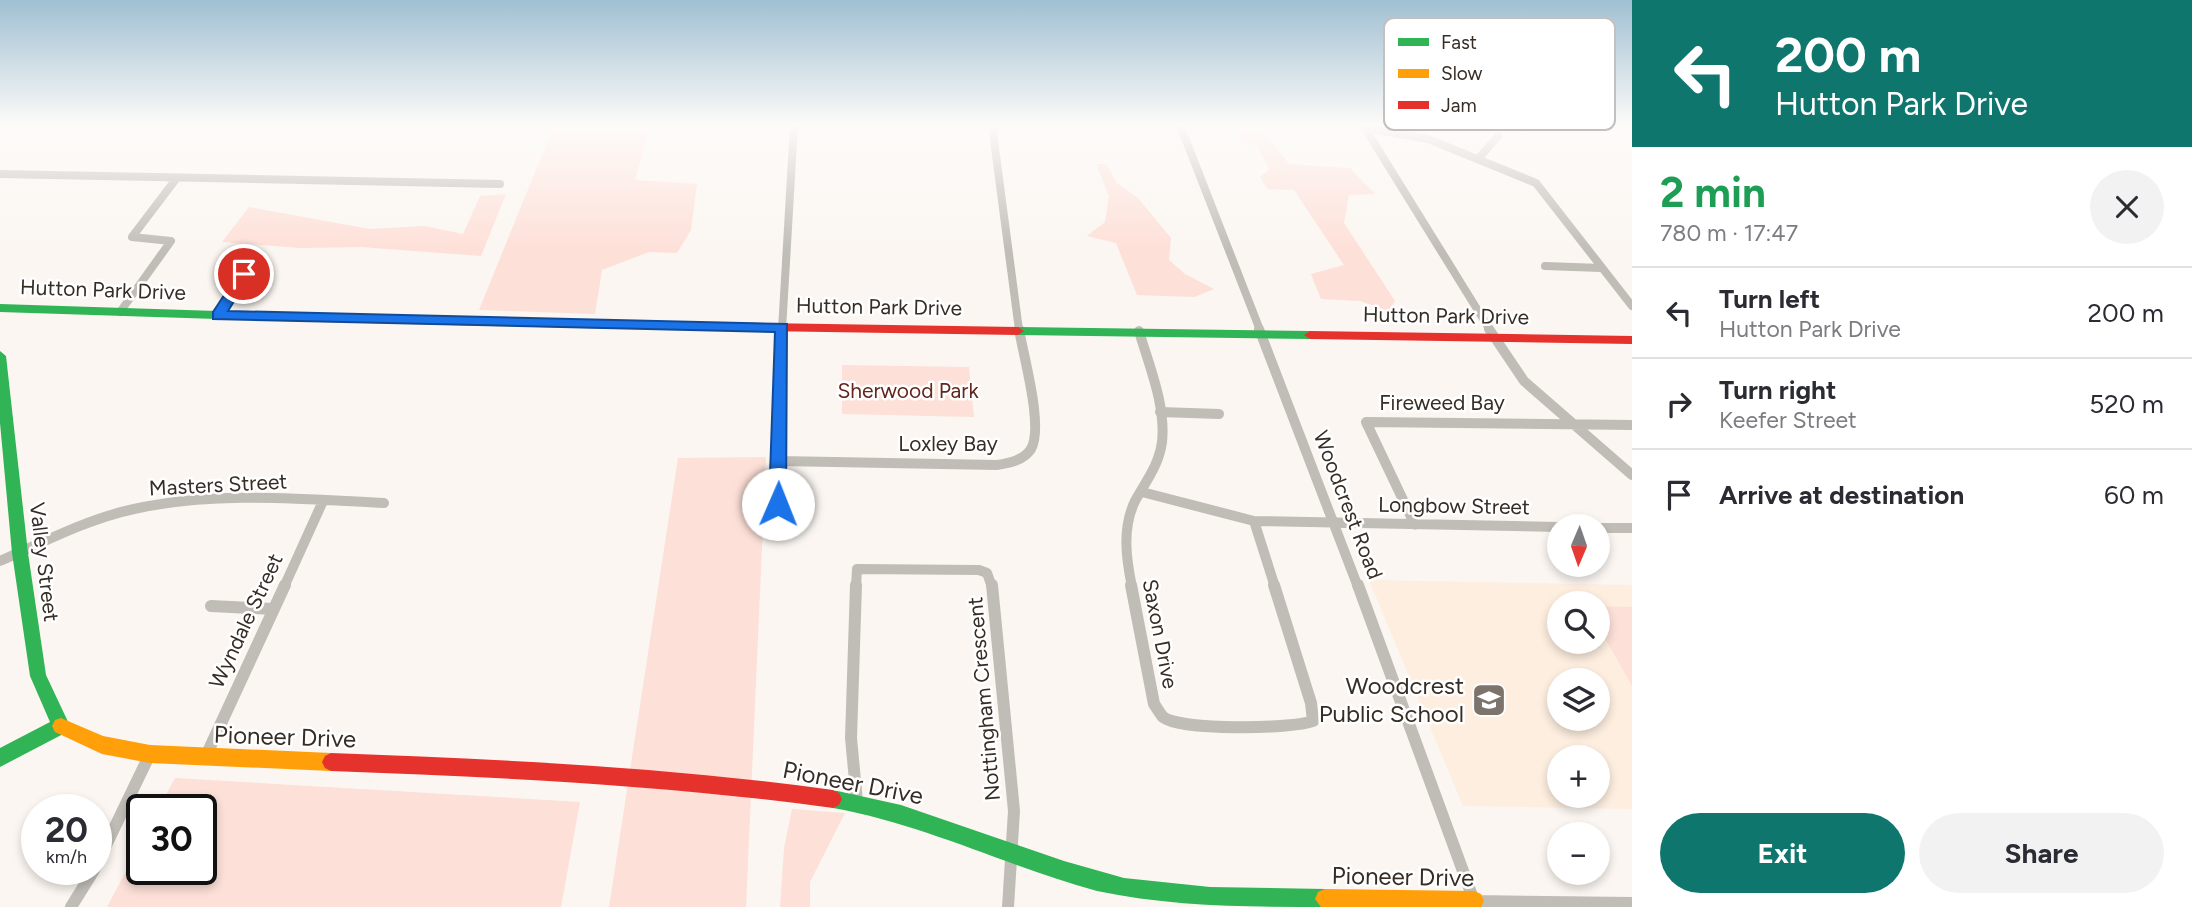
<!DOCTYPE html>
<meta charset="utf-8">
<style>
body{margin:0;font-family:Figtree,sans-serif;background:#f2f2f3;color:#2b2b33;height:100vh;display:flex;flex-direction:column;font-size:26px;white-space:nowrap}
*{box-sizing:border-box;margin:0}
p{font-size:23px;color:#7c7c81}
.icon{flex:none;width:38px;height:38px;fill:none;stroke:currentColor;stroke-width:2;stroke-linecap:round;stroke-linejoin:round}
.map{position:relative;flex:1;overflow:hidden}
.drawer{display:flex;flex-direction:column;background:#fff;width:560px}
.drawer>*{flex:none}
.top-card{background:#0f766e;color:#fff;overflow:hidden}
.needle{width:46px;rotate:182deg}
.controls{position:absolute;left:1547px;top:514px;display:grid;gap:14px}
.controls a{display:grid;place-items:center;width:63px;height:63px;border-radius:50%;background:#fff;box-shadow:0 4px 10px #0003;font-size:35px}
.speed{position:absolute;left:21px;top:794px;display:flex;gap:14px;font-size:35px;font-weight:700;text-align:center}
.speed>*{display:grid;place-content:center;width:91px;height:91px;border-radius:50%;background:#fff;box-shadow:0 4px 10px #0003;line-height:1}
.speed small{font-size:18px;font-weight:400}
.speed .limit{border:4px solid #111;border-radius:10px;background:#fff;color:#111}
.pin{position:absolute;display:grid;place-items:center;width:60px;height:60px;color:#fff;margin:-30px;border:4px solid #fff;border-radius:50%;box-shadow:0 2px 7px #0007}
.me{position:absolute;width:77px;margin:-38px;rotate:1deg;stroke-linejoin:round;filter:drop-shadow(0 0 5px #0008)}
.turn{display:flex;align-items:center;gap:24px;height:147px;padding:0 28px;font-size:32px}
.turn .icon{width:91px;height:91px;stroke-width:2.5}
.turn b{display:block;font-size:49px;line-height:60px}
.round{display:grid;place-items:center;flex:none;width:74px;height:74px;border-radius:37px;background:#f2f2f3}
.summary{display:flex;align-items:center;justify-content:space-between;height:119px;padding:0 28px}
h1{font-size:42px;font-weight:700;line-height:52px;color:#1e9e55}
.cta{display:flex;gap:14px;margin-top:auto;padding:14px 28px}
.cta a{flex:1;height:80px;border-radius:42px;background:#0f766e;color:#fff;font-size:28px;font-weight:700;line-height:80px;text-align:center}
.cta a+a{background:#f2f2f3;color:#2b2b33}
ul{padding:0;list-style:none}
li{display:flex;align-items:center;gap:21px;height:91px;padding:0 28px;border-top:2px solid #e1e1e2}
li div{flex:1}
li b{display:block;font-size:26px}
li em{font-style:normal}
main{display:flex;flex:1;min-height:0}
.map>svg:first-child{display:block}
</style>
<main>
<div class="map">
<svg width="1632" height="907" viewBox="0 0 1632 907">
<rect width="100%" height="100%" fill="#fbf6f1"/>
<path fill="#fdeedf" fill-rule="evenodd" d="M1369,580L1632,585V809L1463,806ZM1559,604H1598V642H1559ZM1559,681H1598V719H1559ZM1559,758H1598V796H1559Z"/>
<path fill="#fde0d8" d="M554,125H651L635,180L697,184L691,230L677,253L649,252L602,270L595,314L479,310Z
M1232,125H1259L1289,164L1350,168L1375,194L1349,195L1344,223L1395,301L1389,311L1360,301L1321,299L1311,274L1344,265L1294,190L1268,189L1260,177L1269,170L1257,145L1242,143Z
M1096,164H1106L1117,183L1138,198L1171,238L1169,260L1185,274L1214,289L1194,297L1137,295L1116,243L1087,236L1105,222L1109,196Z
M506,194L481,256L361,247L301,248L222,242L249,207L370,229L424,226L463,234L480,196Z
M842,365L969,367L974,417L842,414Z
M766,457L746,907H609L678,458Z
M1598,606L1632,607V686L1598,626Z
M175,778L580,802L561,907H107L142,841V870H201V810H158Z
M792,809L845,813L810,882V907H780L784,848Z"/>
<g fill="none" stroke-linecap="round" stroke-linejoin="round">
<path stroke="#c0bcb6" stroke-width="8" d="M992,125L1019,330
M1180,125L1260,330
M1363,125L1490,330
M1365,128L1428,139L1536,183L1632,306
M1479,158L1498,136
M0,174L500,184
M1545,266L1601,268
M120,312L171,241L132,237L176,179
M218,316L258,253
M782,330L794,125"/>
<path stroke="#c0bcb6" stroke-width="10" d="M1259,329L1358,587
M1489,329L1524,381L1632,475
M1160,412L1219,414
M779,461L997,465C1010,463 1024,460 1031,449C1044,427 1023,355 1019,329
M1142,492L1254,521L1559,527
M778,504L782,329
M1254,521L1275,587
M1415,525L1366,422L1632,425
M1598,528H1632
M0,561C44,542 87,519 134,509C216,491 301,499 384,503
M284,587L323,501
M856,587L857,569L979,570L987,573L992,587
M1132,587C1126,558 1122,528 1135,501C1146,481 1159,465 1162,442C1166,405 1149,366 1139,331"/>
<path stroke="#c0bcb6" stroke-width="12" d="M856,585L851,738L857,802
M992,585L1014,811L1008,907
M1131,585L1154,704C1157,708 1160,714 1163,717C1181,731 1292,729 1313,721L1311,703L1274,585
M1358,585L1474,901L1632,903
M211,606L273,609
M205,758L285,585
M96,866L150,754
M71,907L94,870"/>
<path fill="#30b455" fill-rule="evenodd" d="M0,304L282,313L288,317L282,321L0,312Z
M1018,327L1310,331L1316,335L1310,339L1018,335L1012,331Z
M0,351L6,356L28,553L46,675L70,726L67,732L0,767V748L50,722L30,676L12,553L0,423Z
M833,790L901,805L1064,861L1124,878L1210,887L1325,889L1332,892L1335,899L1329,907C1252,907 1172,907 1097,891C1006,866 927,825 833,808L827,805L824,799L827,793Z"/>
<path fill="#ff9f0a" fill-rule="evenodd" d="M282,313L578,320L584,324L578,328L282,321L276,317Z
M61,718L103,736L150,745L331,753L337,756L340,762L337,768L331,771L150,763L102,754L55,732L52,726L55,720Z
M1325,889L1474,891L1481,894L1484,901L1481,907H1321L1315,899L1318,892Z"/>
<path fill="#e5322d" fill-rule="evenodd" d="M578,320L1018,327L1024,331L1018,335L578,328L572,324Z
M1310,331L1632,336V344L1310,339L1304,335Z
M331,753C499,759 666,767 833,790L839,793L842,799L839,805L833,808C666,785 499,777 331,771L325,768L322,762L325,756Z"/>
</g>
<linearGradient id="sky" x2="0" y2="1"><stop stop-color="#a0c0d2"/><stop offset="0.5" stop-color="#fdfbf9"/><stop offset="1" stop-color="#fdfbf9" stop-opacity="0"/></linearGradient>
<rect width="1632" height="252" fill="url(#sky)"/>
<path fill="#1a73e8" stroke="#114b97" stroke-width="2" d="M244,269L251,274L228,311L787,324L786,504L778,511L769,504L775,332L213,319V312L240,271Z"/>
<defs>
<g id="school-square" transform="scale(1.75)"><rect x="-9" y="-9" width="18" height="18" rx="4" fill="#7b736c" stroke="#fff"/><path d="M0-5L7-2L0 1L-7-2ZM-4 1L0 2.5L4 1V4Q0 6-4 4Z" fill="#fff"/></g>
</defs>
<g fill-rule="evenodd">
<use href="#school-square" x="1489" y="700"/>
</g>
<g text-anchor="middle" stroke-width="5" stroke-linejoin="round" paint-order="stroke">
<g font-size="21" fill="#362d25" stroke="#fff">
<text transform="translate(103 290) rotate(2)" y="7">Hutton Park Drive</text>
<text transform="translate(879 307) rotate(1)" y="7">Hutton Park Drive</text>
<text transform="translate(1446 316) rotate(1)" y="7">Hutton Park Drive</text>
<text x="1442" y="410">Fireweed Bay</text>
<text x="948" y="451">Loxley Bay</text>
<text transform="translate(218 485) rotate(-3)" y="7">Masters Street</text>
<text transform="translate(1348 505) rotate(69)" y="7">Woodcrest Road</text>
<text transform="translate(1454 506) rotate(1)" y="7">Longbow Street</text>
<text transform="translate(44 562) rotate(83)" y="7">Valley Street</text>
<text transform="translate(246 621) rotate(-65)" y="7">Wyndale Street</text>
<text transform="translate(1160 634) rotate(79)" y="7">Saxon Drive</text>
<text transform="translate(984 699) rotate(-95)" y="7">Nottingham Crescent</text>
</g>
<g font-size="21" fill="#62261d" stroke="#fff">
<text x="908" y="398">Sherwood Park</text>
</g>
<g font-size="24" fill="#362d25" stroke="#fff" text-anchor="end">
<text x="1464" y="694">Woodcrest<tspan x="1464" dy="28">Public School</tspan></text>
</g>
<g font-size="24" fill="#362d25" stroke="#fff">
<text transform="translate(285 737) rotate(2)" y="8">Pioneer Drive</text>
<text transform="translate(853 783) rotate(11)" y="8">Pioneer Drive</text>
<text transform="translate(1403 877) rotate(1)" y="8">Pioneer Drive</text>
</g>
</g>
<rect x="1384" y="18" width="231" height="112" rx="10" fill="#fff" stroke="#c3c0be" stroke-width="2"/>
<rect x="1398" y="38" width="31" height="8" fill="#30b455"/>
<rect x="1398" y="69" width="31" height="9" fill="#ff9f0a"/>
<rect x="1398" y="101" width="31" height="8" fill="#e5322d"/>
<g font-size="19" fill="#362d25">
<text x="1441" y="49">Fast</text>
<text x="1441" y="80">Slow</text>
<text x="1441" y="112">Jam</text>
</g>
</svg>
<div class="controls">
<a><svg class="needle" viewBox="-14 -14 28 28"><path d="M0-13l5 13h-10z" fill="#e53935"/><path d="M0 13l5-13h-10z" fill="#7c7c81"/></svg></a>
<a><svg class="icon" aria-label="search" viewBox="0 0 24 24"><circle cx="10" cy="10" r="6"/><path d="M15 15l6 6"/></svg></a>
<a><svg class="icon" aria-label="layers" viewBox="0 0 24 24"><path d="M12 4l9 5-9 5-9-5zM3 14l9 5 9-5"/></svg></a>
<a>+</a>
<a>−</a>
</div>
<div class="speed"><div>20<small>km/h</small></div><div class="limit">30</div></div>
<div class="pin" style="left:244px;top:274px;background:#d93025"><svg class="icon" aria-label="arrive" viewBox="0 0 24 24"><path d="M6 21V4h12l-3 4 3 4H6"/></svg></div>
<svg class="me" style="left:778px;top:504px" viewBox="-20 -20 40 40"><circle r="19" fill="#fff"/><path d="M0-13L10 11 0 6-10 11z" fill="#1a73e8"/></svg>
</div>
<section class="drawer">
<div class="top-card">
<div class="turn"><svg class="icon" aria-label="left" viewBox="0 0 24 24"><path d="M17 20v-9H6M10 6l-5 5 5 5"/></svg><div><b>200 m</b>Hutton Park Drive</div></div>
</div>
<div class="summary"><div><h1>2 min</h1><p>780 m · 17:47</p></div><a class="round"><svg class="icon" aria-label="close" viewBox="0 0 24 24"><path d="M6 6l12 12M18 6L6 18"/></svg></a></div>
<ul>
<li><svg class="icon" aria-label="left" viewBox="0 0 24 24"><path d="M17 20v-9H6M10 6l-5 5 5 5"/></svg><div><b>Turn left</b><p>Hutton Park Drive</p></div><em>200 m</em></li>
<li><svg class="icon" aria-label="right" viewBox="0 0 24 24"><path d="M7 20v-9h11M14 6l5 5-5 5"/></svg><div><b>Turn right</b><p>Keefer Street</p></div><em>520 m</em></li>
<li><svg class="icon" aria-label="arrive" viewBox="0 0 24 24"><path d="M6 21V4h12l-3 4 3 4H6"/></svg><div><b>Arrive at destination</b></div><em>60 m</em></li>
</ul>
<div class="cta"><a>Exit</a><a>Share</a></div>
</section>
</main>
